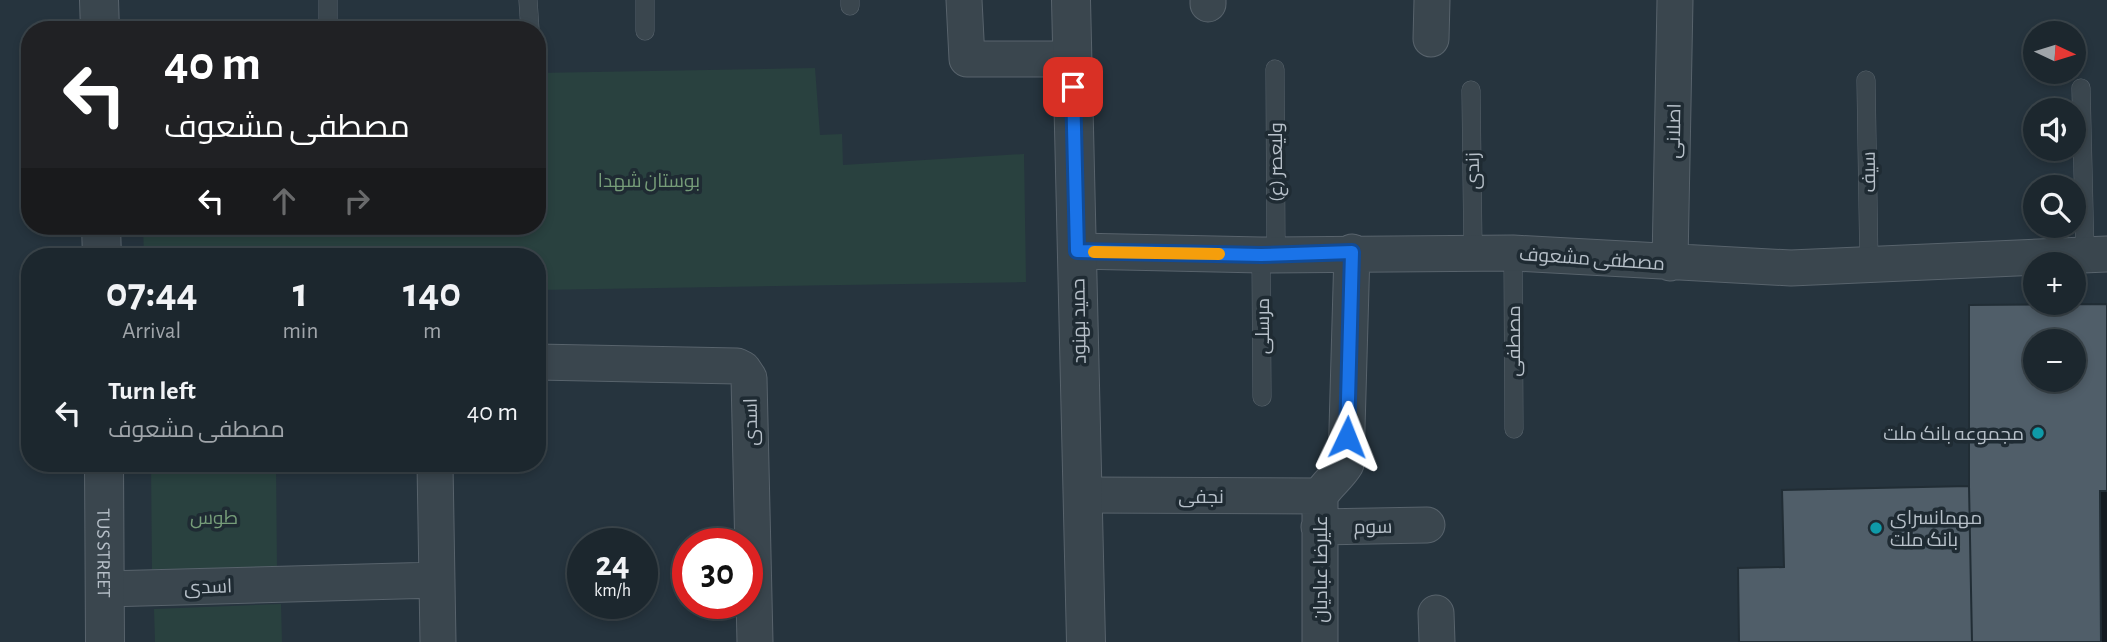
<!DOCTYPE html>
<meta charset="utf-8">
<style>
body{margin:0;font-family:"Alegreya Sans",Cairo,sans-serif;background:#252f36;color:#f1f3f6;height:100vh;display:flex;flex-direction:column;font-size:26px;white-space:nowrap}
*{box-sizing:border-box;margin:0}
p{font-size:23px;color:#a0a5aa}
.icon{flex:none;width:38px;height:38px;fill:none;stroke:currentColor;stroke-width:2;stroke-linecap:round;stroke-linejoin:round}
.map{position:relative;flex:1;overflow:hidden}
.sheet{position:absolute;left:21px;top:248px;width:525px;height:224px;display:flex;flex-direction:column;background:#1c272e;border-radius:28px;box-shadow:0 4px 10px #0003,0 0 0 2px #3a444a}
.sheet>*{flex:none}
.top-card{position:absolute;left:21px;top:21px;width:525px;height:214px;border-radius:28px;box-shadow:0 4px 10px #0003,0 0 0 2px #3a444a;background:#202124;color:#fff;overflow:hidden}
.needle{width:46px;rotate:94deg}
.buttons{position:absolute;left:2023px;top:21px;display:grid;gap:14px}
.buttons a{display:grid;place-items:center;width:63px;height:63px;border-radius:50%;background:#1c272e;box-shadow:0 4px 10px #0003,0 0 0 2px #3a444a;font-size:35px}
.speed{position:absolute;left:567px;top:528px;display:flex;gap:14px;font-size:35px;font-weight:700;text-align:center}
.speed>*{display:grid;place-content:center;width:91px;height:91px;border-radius:50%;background:#1c272e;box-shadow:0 4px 10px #0003,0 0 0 2px #3a444a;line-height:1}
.speed small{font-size:18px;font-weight:400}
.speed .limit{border:10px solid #d22;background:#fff;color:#111}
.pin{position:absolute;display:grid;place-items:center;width:60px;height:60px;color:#fff;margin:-30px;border-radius:14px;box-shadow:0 4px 10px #0006}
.me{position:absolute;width:77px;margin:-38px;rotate:2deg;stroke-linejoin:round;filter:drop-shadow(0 0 5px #0008)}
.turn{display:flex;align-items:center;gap:24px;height:147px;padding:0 28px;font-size:32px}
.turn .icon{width:91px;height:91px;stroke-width:2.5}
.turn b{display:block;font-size:49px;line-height:60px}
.lanes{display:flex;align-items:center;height:66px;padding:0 28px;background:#0003;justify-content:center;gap:35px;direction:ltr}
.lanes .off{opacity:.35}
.eta{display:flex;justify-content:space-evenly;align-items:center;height:119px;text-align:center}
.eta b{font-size:42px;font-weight:600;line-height:49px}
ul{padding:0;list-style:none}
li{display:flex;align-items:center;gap:21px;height:91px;padding:0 28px}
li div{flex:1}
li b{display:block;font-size:26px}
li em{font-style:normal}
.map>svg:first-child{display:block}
</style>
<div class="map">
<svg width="2107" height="642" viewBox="0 0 2107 642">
<rect width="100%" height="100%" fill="#26343e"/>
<path fill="#29413f" d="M815,68L820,135L842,134L843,165L1024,154L1026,282L537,290V257H144L143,226H537V73Z
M151,464H276L277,568L152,569Z
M281,604L282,642H155L154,609Z"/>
<path fill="#0007" fill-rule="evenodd" d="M2107,306V642H1741L1785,569L1971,488V307ZM2035,341H2074V380H2035Z"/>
<path fill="#505e69" stroke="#212d35" stroke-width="2" fill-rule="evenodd" d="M2107,304V491H2100L2101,642H1972L1969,486V305ZM2035,341H2074V380H2035Z
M1969,486L1972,642H1739L1738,568L1784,567L1782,490Z"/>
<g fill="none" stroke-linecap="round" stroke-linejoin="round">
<g stroke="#58636c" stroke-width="19">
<path id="service" d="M328,0V23
M528,0L530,30
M645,0V31
M850,6V0
M1275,69L1276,254
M1866,80L1869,265
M2081,88L2085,254
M1471,90L1473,252
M1513,253L1514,429
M1261,255L1262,397"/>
</g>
<g stroke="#58636c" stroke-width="37">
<path id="minor" d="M964,0L967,59H1072
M1208,0V4
M1431,39L1432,0
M1077,251L1261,255L1513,253L1791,268L2107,254
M1670,263L1675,0
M537,362L737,366L743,369L749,378L755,642
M435,464L438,642
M1083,495L1320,496
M1320,496C1327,484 1339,476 1346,464L1352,252
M1320,496V642
M1319,527L1427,525
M105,589L437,580
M1436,613L1437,642"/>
</g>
<g stroke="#58636c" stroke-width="40">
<g id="tertiary">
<path d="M99,0L100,30"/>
<path d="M1071,0L1086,642"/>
<path d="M101,226L102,257"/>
<path id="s1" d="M104,464L105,642"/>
</g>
</g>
<use href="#service" stroke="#3a464e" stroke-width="18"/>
<use href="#minor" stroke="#3a464e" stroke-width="35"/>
<use href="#tertiary" stroke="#3a464e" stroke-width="38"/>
</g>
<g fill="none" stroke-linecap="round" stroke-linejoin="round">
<g stroke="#114b97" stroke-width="18">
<path id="route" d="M1073,87L1077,251L1261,255L1352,252L1347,437"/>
</g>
<use href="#route" stroke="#1a73e8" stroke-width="12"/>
<path stroke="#f59e0b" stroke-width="12" d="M1094,252L1219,254"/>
</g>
<g fill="#0f9aa8" stroke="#1f2b33" stroke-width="2.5">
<circle cx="2038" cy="433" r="7"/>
<circle cx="1876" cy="528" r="7"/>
</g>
<g text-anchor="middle" stroke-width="7" stroke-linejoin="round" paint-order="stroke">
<g font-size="19" fill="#b7c0c9" stroke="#1f2b33">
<text transform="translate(1673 131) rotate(-89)" y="7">اصلانی</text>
<text transform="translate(1275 162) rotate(-90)" y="7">ولیعصر (ع)</text>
<text transform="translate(1472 171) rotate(-91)" y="7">زندی</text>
<text transform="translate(1868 172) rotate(-91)" y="7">سیف</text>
<text transform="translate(1592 258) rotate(4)" y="7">مصطفی مشعوف</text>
<text transform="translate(1078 321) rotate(-91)" y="7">حمید بهنود</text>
<text transform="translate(1262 326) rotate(-90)" y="7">مرسلی</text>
<text transform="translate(1513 341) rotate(-90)" y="7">مصطفی</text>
<text transform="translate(750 422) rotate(-91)" y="7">اسدی</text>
<text x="1201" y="503">نجفی</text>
<text transform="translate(1373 526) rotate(-1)" y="7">سوم</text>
<text dy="7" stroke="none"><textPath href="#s1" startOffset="89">TUS STREET</textPath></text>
<text transform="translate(1320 569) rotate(-90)" y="7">علیرضا عبادیان</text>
<text transform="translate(208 586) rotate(-2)" y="7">اسدی</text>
</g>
<g font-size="19" fill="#769d79" stroke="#1f2b33">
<text x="649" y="187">بوستان شهدا</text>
<text x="214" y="524">طوس</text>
</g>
<g font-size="19" fill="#b7c0c9" stroke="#1f2b33" text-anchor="end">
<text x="2024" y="440">مجموعه بانک ملت</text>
<text x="1890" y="524" text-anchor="start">مهمانسرای<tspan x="1890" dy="22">بانک ملت</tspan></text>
</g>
</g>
</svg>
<div class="buttons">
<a><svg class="needle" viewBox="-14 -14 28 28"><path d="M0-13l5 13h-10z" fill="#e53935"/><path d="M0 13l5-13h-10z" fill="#a0a5aa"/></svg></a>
<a><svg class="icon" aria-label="sound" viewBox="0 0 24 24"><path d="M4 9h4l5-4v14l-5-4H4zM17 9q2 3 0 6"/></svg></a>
<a><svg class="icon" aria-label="search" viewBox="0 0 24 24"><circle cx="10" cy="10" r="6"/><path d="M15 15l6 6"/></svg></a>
<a>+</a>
<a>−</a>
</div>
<div class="speed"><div>24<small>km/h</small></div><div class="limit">30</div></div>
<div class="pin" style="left:1073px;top:87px;background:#d93025"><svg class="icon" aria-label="arrive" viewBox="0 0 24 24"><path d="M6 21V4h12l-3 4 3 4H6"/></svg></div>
<svg class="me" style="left:1347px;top:437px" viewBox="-20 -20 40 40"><path d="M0-17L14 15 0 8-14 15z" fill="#1a73e8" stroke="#fff" stroke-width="4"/></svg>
<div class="top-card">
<div class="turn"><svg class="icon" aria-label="left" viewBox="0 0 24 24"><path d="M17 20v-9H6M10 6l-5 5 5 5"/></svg><div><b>40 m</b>مصطفی مشعوف</div></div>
<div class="lanes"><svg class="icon" aria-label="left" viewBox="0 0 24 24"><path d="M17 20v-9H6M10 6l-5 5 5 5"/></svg><svg class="icon off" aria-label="ahead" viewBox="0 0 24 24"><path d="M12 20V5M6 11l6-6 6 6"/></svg><svg class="icon off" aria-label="right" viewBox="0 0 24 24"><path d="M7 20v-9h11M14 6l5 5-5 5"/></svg></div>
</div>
<section class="sheet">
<div class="eta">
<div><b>07:44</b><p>Arrival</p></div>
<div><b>1</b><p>min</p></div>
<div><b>140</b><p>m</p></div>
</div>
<ul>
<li><svg class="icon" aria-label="left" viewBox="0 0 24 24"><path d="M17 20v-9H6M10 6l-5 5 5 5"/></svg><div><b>Turn left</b><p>مصطفی مشعوف</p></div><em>40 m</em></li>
</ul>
</section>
</div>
